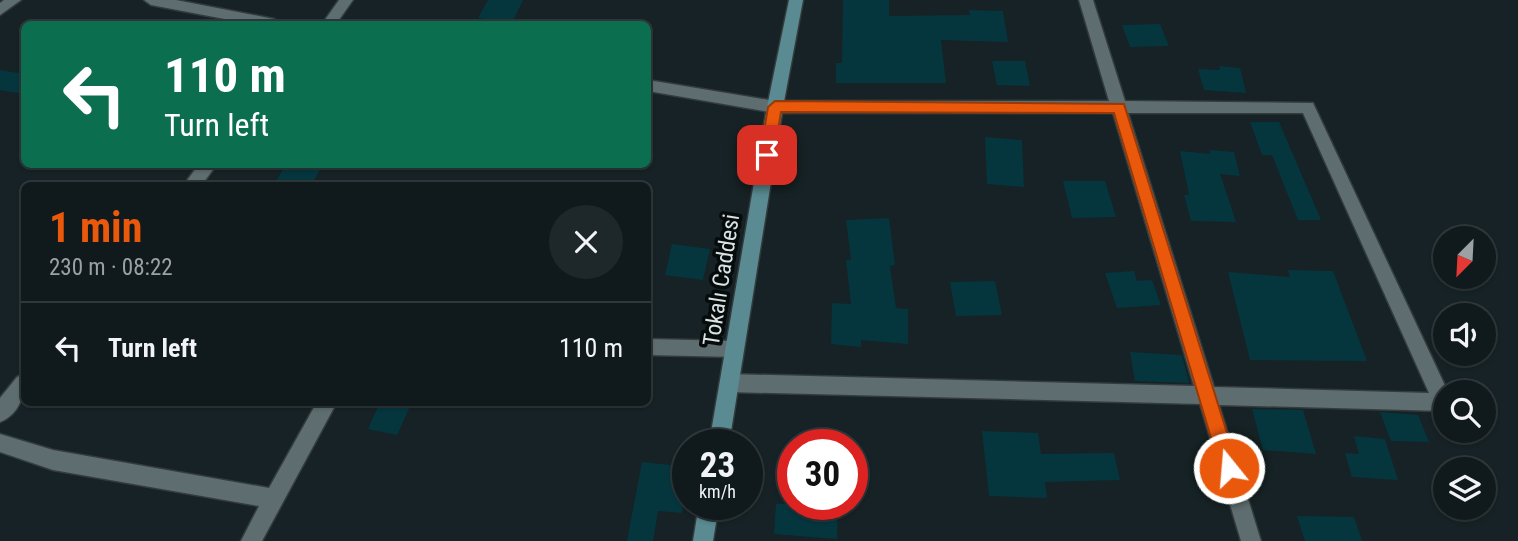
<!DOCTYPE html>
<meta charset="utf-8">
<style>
body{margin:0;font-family:"Roboto Condensed",sans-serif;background:#1e2729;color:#f1f3f6;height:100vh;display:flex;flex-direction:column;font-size:26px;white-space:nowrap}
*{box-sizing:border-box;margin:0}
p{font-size:23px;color:#9ca1a3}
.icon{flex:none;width:38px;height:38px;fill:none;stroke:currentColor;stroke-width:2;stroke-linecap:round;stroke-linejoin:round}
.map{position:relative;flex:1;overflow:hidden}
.sheet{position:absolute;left:21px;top:182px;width:630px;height:224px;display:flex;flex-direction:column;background:#101a1c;border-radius:10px;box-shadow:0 2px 5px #0004,0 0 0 2px #30383b}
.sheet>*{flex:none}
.hud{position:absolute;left:21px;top:21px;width:630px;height:147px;border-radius:10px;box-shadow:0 2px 5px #0004,0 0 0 2px #30383b;background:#0b6e4f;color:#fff;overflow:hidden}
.needle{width:46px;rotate:204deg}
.controls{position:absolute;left:1433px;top:226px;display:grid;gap:14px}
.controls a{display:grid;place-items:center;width:63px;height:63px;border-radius:50%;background:#101a1c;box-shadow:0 2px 5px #0004,0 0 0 2px #30383b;font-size:35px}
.speed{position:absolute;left:672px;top:429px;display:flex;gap:14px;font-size:35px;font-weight:700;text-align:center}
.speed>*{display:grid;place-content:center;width:91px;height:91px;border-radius:50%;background:#101a1c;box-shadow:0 2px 5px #0004,0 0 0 2px #30383b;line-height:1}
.speed small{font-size:18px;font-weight:400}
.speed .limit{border:10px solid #d22;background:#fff;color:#111}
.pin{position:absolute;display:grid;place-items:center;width:60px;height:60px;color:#fff;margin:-30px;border-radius:14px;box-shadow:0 4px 10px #0006}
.me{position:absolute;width:77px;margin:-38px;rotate:343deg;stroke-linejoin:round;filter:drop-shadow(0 0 5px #0008)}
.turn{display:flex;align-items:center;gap:24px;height:147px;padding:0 28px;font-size:32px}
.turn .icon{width:91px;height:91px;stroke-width:2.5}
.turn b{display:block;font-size:49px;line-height:60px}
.round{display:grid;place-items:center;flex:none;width:74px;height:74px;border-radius:37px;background:#1e2729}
.summary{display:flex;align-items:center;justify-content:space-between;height:119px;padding:0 28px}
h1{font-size:42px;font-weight:700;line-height:52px;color:#ea580c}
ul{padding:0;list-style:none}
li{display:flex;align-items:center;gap:21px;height:91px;padding:0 28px;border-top:2px solid #30383b}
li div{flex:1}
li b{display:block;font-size:26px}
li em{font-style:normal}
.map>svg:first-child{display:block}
</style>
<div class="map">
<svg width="1518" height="541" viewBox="0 0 1518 541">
<rect width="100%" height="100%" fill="#162225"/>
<path fill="#05363e" d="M488,0H523L512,23L478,18Z
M843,0H889V16L970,15L969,10L1003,11L1008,42L941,40L946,83H836V63H842Z
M1160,24L1169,46L1130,47L1122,25Z
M992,61H1025L1030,86L997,85Z
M1219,66L1240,68L1246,93L1204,90L1198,69L1220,70Z
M0,70L24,74V94L0,90Z
M1250,122H1279L1321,220H1298L1272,155H1262Z
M985,137L1022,140L1024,187L987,184Z
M1210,150L1234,152L1240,176L1220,174L1236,222L1191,221L1184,195H1189L1180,151L1210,154Z
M286,164H323L311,186H273Z
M1063,181H1105L1116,217L1072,218Z
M889,218L895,265L890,266L896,308L908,309V344L861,340V347L831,344L832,303L851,304L846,260H851L846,220Z
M672,244L710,249L703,280L665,275Z
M1288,270L1333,271L1367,361L1250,360L1228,272L1290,277Z
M1134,271L1137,281L1152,280L1161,305L1117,308L1105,273Z
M995,281L1002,315L956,316L950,282Z
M1130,352L1182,355L1189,383L1135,381Z
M380,402H412L397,435L368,429Z
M1252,409L1303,410L1316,454L1263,450Z
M1380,412L1418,415L1429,442L1391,441Z
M982,431L1038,433L1041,454L1114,453L1120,480L1045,482L1047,498L989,496Z
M1354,436L1385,439L1398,480L1352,477L1345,453L1359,454Z
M642,462L688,467L682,513L658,511L653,541H627Z
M776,504H838L837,539L774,534Z
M1297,516L1354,517L1362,541H1305Z"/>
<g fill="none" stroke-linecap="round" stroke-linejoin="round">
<g stroke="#333b3d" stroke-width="3">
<path id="street" d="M4,0H21L0,15V3Z
M144,0H176L274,19L281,24H251L151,5Z
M339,0H353L336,24H322Z
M1079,0H1093L1125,101L1313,103L1448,392H1446V410L1443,411L1219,405L1261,541H1241L1200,404L729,392L722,389L720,383L722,377L729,374L1194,386L1113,113H775L648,91V80L775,101H1109ZM1128,113H1303L1429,393L1214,387Z
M199,164H217L201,186H183Z
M648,339L735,341L742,343L744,349L742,355L735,357L648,355Z
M24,374C26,393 20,414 0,422V398L17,377Z
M317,402H337L262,541H241L259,506L53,470L0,452V434L53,450L269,488Z"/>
</g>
<g stroke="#333b3d" stroke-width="3">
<path id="secondary" d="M789,0H803L783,107L729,444H709L767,107Z
M699,504H719L713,541H693Z"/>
</g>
<use href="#street" fill="#5e6d6f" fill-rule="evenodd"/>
<use href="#secondary" fill="#5a8b92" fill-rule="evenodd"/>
</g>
<path fill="#ea580c" stroke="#983908" stroke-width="2" d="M775,101L1124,104L1238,468L1235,475L1229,477L1222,475L1220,468L1114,113L781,112L774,155L767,160L760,155L768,107Z"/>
<g text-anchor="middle" stroke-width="7" stroke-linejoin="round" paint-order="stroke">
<g font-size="23" fill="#dbe3e4" stroke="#060b0c">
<text transform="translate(721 280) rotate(-81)" y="8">Tokalı Caddesi</text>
</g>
</g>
</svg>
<div class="controls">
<a><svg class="needle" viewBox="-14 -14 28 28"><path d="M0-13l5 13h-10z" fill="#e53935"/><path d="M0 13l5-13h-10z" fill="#9ca1a3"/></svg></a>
<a><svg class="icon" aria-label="sound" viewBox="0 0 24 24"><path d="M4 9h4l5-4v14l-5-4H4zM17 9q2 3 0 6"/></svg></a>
<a><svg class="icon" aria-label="search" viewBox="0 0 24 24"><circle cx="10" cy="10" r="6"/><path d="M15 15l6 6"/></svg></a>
<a><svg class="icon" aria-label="layers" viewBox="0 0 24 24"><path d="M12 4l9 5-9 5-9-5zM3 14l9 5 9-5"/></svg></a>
</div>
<div class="speed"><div>23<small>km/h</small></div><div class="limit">30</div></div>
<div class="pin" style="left:767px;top:155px;background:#d93025"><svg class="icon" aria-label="arrive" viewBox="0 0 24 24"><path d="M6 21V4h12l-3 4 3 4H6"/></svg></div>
<svg class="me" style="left:1229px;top:468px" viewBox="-20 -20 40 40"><circle r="17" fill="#ea580c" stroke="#fff" stroke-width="3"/><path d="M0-11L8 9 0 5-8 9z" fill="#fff"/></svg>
<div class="hud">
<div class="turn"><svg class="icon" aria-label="left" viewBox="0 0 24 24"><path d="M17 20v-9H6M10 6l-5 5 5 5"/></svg><div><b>110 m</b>Turn left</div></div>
</div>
<section class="sheet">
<div class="summary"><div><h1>1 min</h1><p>230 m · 08:22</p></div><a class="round"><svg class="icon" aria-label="close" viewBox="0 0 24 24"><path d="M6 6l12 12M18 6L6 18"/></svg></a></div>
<ul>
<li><svg class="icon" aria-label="left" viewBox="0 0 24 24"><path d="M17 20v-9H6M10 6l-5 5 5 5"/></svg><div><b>Turn left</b></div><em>110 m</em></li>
</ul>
</section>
</div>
